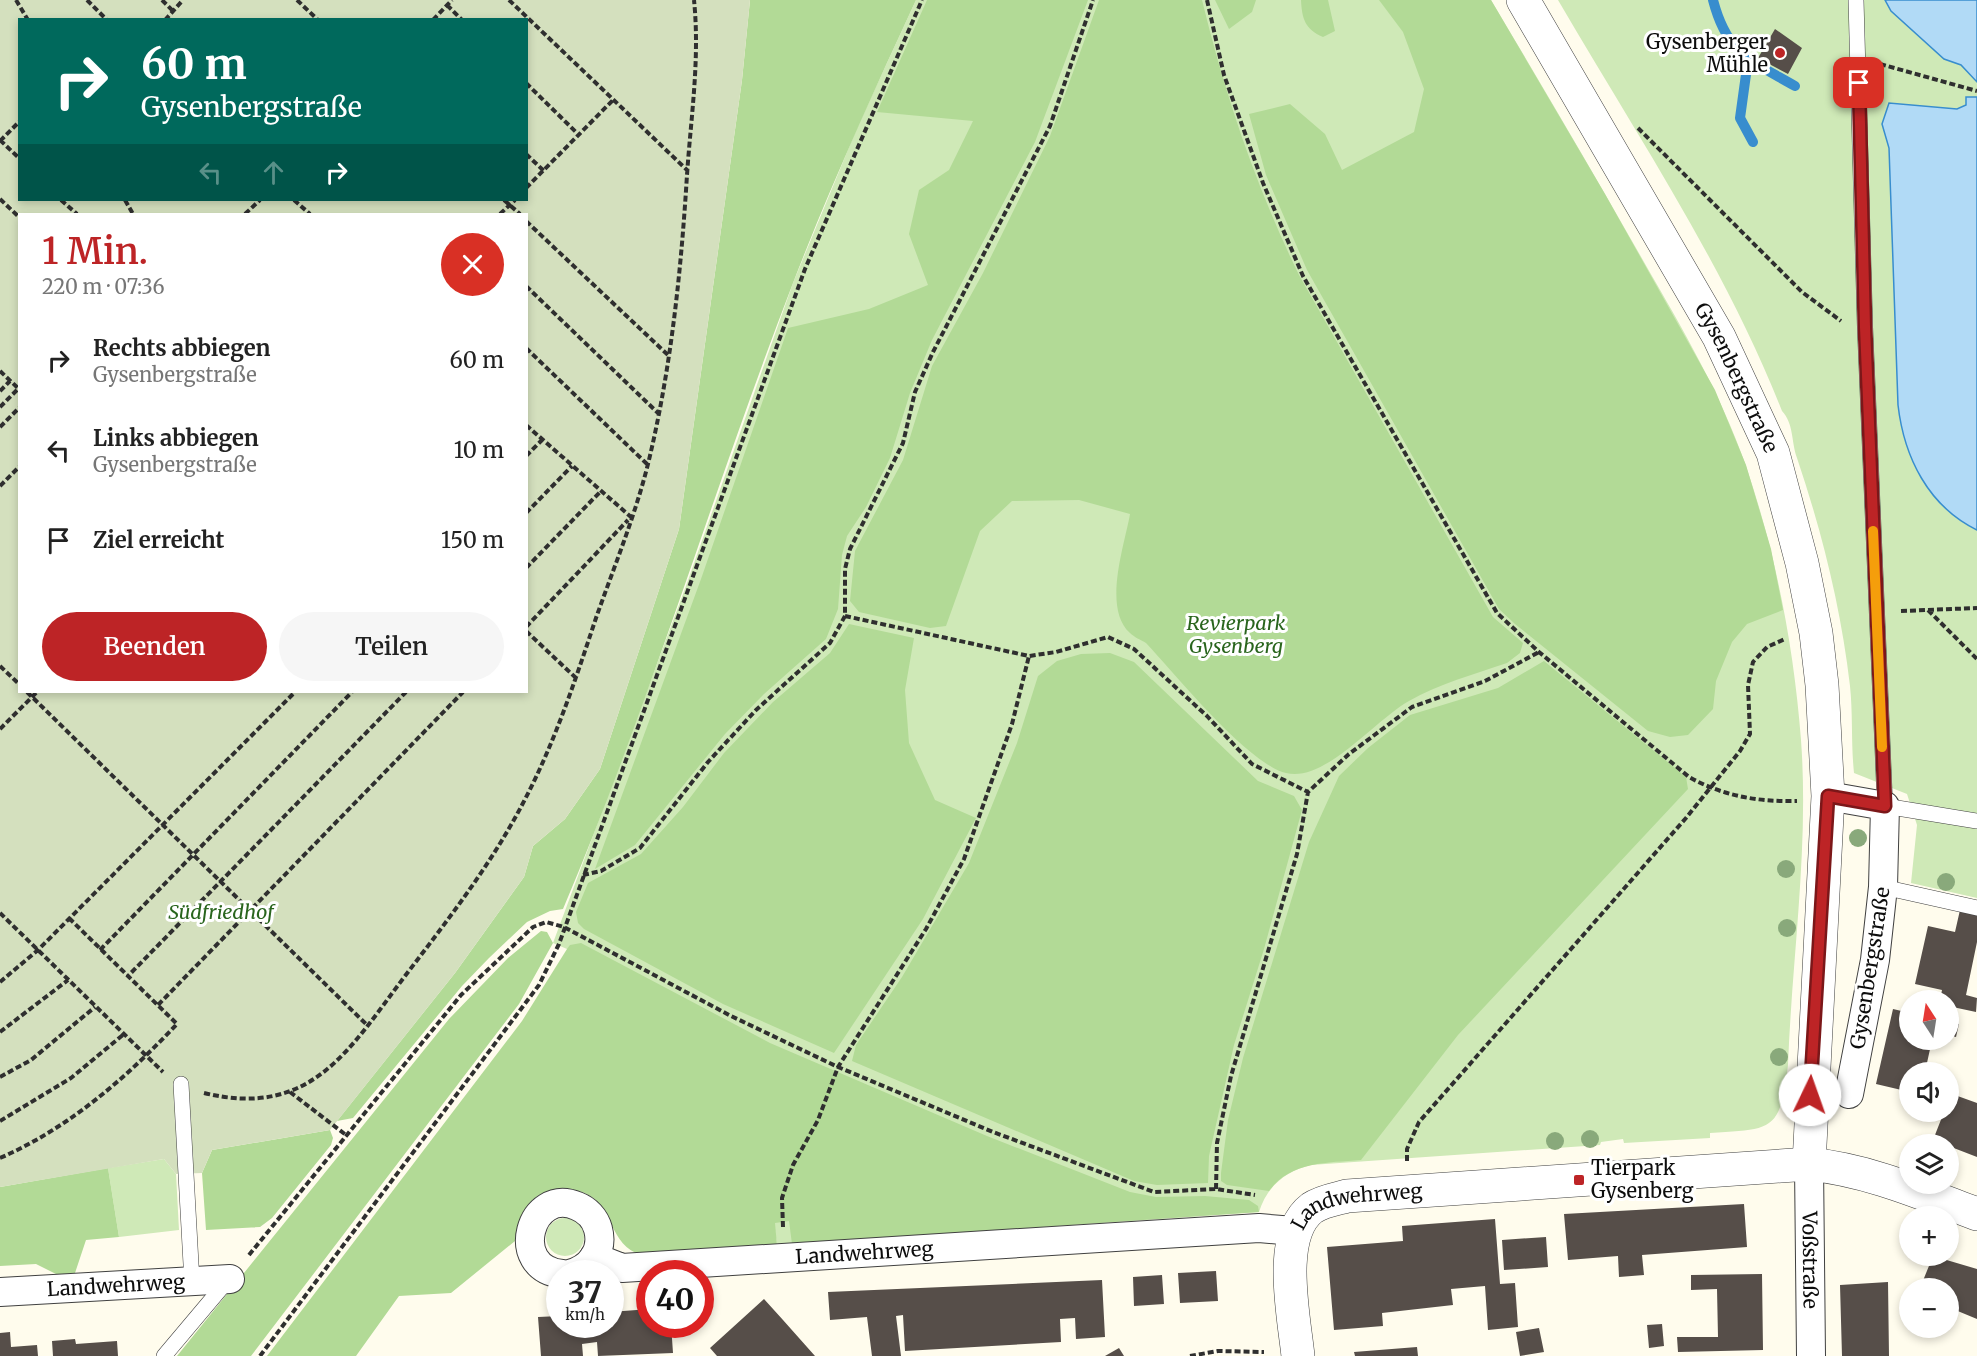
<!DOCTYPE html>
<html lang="de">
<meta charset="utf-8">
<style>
body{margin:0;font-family:Merriweather,serif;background:#f6f6f6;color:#222;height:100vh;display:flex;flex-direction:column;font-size:22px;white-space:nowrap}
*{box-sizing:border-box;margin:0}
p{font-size:20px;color:#767676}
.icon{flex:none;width:33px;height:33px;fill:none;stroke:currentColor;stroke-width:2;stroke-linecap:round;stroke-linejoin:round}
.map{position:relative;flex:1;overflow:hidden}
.side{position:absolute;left:18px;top:213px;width:510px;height:480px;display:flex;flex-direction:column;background:#fff;border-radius:0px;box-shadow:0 3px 9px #0003}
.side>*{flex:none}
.hud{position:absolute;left:18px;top:18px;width:510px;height:183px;border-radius:0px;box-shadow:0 3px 9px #0003;background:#00695c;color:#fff;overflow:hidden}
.needle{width:39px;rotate:348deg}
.buttons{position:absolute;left:1899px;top:990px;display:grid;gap:12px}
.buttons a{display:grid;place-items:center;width:60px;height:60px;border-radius:50%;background:#fff;box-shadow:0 3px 9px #0003;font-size:30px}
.speed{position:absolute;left:546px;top:1260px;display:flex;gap:12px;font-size:30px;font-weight:700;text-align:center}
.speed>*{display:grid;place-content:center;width:78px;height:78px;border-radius:50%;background:#fff;box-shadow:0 3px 9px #0003;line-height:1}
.speed small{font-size:15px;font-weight:400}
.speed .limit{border:9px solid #d22;background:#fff;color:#111}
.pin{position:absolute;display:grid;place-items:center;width:51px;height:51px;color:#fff;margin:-26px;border-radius:12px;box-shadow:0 3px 9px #0006}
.me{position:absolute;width:66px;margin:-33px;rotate:3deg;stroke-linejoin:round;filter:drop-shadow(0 0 4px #0008)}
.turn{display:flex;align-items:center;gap:21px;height:126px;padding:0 24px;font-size:27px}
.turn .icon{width:78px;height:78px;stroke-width:2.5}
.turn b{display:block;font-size:42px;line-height:51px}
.lanes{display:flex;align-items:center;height:57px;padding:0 24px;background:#0003;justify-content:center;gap:30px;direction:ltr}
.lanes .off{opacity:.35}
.round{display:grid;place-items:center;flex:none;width:63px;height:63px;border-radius:32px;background:#f6f6f6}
.summary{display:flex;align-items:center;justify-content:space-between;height:102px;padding:0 24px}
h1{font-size:36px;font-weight:600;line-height:45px;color:#bd2426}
.button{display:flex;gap:12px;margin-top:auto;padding:12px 24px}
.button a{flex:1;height:69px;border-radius:36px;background:#bd2426;color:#fff;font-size:24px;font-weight:600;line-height:69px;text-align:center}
.button a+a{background:#f6f6f6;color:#222}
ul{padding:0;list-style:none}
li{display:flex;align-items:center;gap:18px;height:90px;padding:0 24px}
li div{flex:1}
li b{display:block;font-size:22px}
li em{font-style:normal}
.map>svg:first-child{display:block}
</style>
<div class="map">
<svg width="1977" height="1356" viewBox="0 0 1977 1356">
<rect width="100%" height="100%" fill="#fffced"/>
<path fill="#cfe9b7" d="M916,0H1491C1543,87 1594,174 1644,262C1682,328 1721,394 1746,466C1776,554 1794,648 1801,740C1809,848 1792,957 1788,1065C1780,1132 1773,1129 1710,1133V1138L1624,1143L1623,1139L1601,1142L1600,1145L1311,1165C1286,1171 1267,1186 1259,1212L777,1245L774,1223L567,949L553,943L686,586L793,283L857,128Z
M1558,0H1977V898L1911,883L1917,825L1907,794L1854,773C1851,744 1853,715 1850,686C1841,608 1822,532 1797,458C1791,441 1794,424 1782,411C1725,266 1636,134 1558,0Z
M164,1159L176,1174L179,1230L119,1237L108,1168Z
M546 1237a19 19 0 1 1 38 0a19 19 0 1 1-38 0Z"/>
<path fill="#b2da96" d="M750,0H916C873,93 830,187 793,283C713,490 650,704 563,909L550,911L527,922L489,958L462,986L353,1118L337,1121L455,973L524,877L533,846L565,819L600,769L679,529L742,80Z
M927,0H1088L1035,142L932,340L910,393L890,458L866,507L847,536L842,555L838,609L826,639L764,694L725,734L635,845L595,869L701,579L788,328L869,309L928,285L909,234L919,190L949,170L973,121L877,112Z
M1099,0H1202C1225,95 1256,187 1299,275L1493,617L1523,643L1520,653L1507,663C1475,674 1438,684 1409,701C1376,719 1325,783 1286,773C1248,764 1176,675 1146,643C1141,640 1134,637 1130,633C1102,608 1125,544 1130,514L1079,500L1012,501L980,531L946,626L930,628L859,612L850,601L855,551L903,460L932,366L983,273L1050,136Z
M1215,0H1256L1252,12L1229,29Z
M1301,0H1328L1335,31L1323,37C1305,29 1302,19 1301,0Z
M1379,0H1491L1605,194L1715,390L1746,465L1771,549L1783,610L1747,624L1732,642L1716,681L1713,709L1688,735L1670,737L1648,731L1515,624L1499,609L1307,270L1266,175L1249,114L1290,104L1325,134L1342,170L1414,132L1424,89L1403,32Z
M849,624L914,638L905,690L909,743L935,800L976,818L923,919L834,1053L723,1004L584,929L578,923L576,912L588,883L641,854L683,807L724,753L773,702L830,653Z
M1110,653L1134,662L1258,781L1294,796L1302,810L1264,949L1234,1045L1209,1156L1208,1183L1157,1185L1134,1181L852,1061L856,1045L902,977L969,863L1017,743L1038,676L1057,661L1081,654Z
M1544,661L1686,777L1688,789L1458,1035L1361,1160C1327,1163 1291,1161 1269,1191L1227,1185L1221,1181V1173L1228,1120L1243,1058L1309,842L1339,776L1368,748L1410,715L1498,688Z
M541,931L547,932L553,943L519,1004L251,1356H177L449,1019L508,958Z
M581,943L770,1043L987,1136L1130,1192L1156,1197L1205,1196L1249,1200L1258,1206L1259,1212L792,1244L789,1221L775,1223L777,1245L636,1253C607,1240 613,1199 578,1191C565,1188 553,1189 541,1194C524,1203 517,1223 515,1241L451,1293L399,1296L356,1356H267L522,1021L567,949L570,945Z
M330,1130L333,1138L331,1145L272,1218L260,1227L206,1230L202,1173L212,1150Z
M108,1168L119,1237L86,1240L75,1273L58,1275L36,1264L0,1266V1187Z"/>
<path fill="#d4e0be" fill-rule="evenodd" d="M0,0H750L742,80L679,529L600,769L565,819L533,846L524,877L455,973L330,1130L212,1150L202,1173L176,1174L164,1159L0,1187ZM20,20H526V200H20ZM20,214H526V692H20Z"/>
<path fill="#b1daf6" stroke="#388dce" stroke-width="1.5" d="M1885,0H1977V82L1961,65L1944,59L1891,11Z
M1966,97H1977V530C1928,506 1904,457 1898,405L1889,148L1882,124L1889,103L1957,109L1966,105Z"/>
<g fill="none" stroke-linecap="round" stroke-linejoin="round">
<path stroke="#388dce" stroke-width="10" d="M1713,0C1727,54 1750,60 1795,86
M1748,60L1740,118L1753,142"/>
</g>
<path fill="#564e49" d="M1775,29L1802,48L1788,74L1758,58Z
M1960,910L1977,914V942L1966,995L1977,998L1976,1012L1948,1006V1000H1940L1942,990L1915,984L1928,926L1955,932Z
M1893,1009L1910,1013V1040H1932L1925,1072H1910V1092L1876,1084Z
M1948,1022L1959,1024L1956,1037L1948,1035Z
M1952,1094L1977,1103V1157L1933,1140L1944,1112H1948Z
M1744,1204L1747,1247L1642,1255L1644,1275L1619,1277L1618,1256L1568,1260L1564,1214Z
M1495,1219L1500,1284L1515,1283L1518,1327L1488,1330L1485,1286L1451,1289L1453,1305L1382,1313L1383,1326L1334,1330L1327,1247L1403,1241L1402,1226Z
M1546,1237L1548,1267L1504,1270L1502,1240Z
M1933,1256L1977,1269V1319L1948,1307V1288H1920Z
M1216,1271L1218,1301L1180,1303L1178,1273Z
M1762,1274L1763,1350L1678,1352L1677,1337H1718L1717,1289L1691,1290V1275Z
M1162,1275L1164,1304L1134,1306L1133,1277Z
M1102,1280L1105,1337L1076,1339L1075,1318L1060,1319L1061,1342L905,1351L903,1315L896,1316L901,1356H872L867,1317L830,1320L828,1292Z
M1888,1282L1889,1356H1842L1840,1285Z
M764,1299L783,1320L815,1356H717L710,1348Z
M650,1309V1324H671L673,1353L598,1356L597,1342L582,1344L583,1356H541L538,1317L560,1316V1324L596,1326L611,1325L610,1312Z
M1662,1324L1664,1346L1649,1348L1647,1325Z
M1539,1328L1544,1352L1520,1356L1516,1332Z
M10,1332L11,1347L37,1345L38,1356H0V1333Z
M75,1339L76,1344L117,1341L118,1356H53L52,1341Z
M1417,1347L1418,1356H1355L1354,1352Z
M1119,1348L1124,1356H1105Z"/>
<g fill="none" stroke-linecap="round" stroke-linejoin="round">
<g stroke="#404040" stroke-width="16">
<path id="service" d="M1856,0L1865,327L1885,806L1977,821
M1883,887L1977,908
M181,1084L192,1282
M164,1356L228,1280"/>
</g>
<g stroke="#404040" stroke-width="30">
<g id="minor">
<path d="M1828,796L1885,806L1883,887L1875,960L1849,1094"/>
<path id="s1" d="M1809,1164L1811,1356"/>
<path id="s2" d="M594,1257L622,1268L1259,1228L1294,1231"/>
<path d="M562,1274C507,1268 530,1186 577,1206C587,1210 595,1218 598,1229C604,1251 590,1269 569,1274"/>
<path id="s3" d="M0,1292L230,1279"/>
</g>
</g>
<g stroke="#404040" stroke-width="34">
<g id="tertiary">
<path id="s4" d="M1523,0L1719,337L1773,453L1802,563L1816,633L1822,685L1828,796L1809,1164"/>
<path id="s5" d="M1298,1356C1294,1316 1276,1235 1312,1208C1322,1201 1336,1199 1347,1196L1809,1164C1868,1170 1921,1193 1977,1214"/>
</g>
</g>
<path stroke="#2f2f2f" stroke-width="4" stroke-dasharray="6 3" stroke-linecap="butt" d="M16,0L28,20
M87,0L107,20
M162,0L173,11
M297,0L318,20
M509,0L687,170
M1207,0L1224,75L1263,183L1303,276L1497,613L1539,652L1689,777C1723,796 1758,802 1797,801
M447,5L462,20
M165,20L183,0
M433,20L452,0
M1880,64L1977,91
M526,83L579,135
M1638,128L1802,292L1841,321
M0,140L20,159
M0,141L20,121
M526,154L544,171
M526,188L614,99
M0,199L20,218
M61,200L77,214
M125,200L133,214
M294,200L310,214
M504,200L520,214
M245,214L260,200
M500,214L515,200
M526,221L669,356
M526,286L658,413
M526,348L648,465
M0,371L20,390
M0,391L10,381
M0,407L18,389
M526,425L631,517
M0,427L20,407
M526,456L542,440
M0,486L20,466
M526,513L572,466
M526,568L600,492
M1928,610L1977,659
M1901,611L1977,608
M845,616L1029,656L1056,652L1108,637L1134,649L1207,716L1252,764L1308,792
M526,627L628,520
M526,631L576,678
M0,666L20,685
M27,692L367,1025
M0,729L37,692
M583,875L601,871L640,848L708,762L756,710L830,643L845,616V569L850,549L903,443L915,392L933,352L1050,126L1093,0
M0,913L163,1072
M69,918L128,976
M100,950L352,692
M0,982L38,950L295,692
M158,1005L463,692
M0,1032L68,980
M0,1077L31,1060L95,1007
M290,1092L346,1135
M204,1093C311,1119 349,1050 405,976C447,921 490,866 522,805C554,745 575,681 596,618C614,567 635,516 648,464C671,369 681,272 687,175C691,116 700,59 694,0
M0,1121L71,1078L124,1034
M0,1158C69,1128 126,1078 177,1024L128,976L406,692
M1407,1161V1149L1419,1122L1686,818L1740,751L1750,734L1748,685L1753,662L1767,647L1785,639
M1216,1189L1217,1143L1231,1076L1297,854L1308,792L1349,754L1412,707L1485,681L1539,652
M783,1227L782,1198L793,1165L818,1120L838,1067L926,929L964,859L1012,724L1029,656
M249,1255L461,995L533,927L546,922L564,927L731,1016L838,1067L993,1132L1154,1192L1216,1189L1255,1195
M260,1356L539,985L559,944L805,269L922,0
M1190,1356L1218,1351L1264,1352"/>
<use href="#service" stroke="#fff" stroke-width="15"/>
<use href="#minor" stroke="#fff" stroke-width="28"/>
<use href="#tertiary" stroke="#fff" stroke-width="33"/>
</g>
<g fill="#89a97b">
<circle cx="1858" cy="838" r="9"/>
<circle cx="1786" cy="869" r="9"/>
<circle cx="1946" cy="882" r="9"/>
<circle cx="1787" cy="928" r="9"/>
<circle cx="1779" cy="1057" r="9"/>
<circle cx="1590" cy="1139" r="9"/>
<circle cx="1555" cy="1141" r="9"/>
</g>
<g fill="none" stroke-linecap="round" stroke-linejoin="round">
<g stroke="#7b1719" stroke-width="15">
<path id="route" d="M1810,1095L1828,796L1885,806L1865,327L1859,83"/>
</g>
<use href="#route" stroke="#bd2426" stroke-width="10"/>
<path stroke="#f59e0b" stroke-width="10" d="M1873,531L1882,747"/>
</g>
<g fill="#bd2426" stroke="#fff" stroke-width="2">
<circle cx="1780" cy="53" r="6"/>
<rect x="1573" y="1174" width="12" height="12" rx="3"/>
</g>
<g text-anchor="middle" stroke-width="6" stroke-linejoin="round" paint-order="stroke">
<g font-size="20" fill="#0d0d0d" stroke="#fff" text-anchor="end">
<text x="1768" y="49">Gysenberger<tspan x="1768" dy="23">Mühle</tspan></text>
<text x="1591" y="1175" text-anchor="start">Tierpark<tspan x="1591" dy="23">Gysenberg</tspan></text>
</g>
<g font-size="20" fill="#0d0d0d" stroke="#fff">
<text dy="7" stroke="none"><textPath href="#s4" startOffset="434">Gysenbergstraße</textPath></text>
<text transform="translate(1870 968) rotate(-81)" y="7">Gysenbergstraße</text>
<text dy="7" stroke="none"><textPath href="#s5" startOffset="198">Landwehrweg</textPath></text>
<text dy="7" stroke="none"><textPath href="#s2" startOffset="273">Landwehrweg</textPath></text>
<text dy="7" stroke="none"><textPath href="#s1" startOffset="96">Voßstraße</textPath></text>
<text dy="7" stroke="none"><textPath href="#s3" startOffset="116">Landwehrweg</textPath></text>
</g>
<g font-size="20" font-style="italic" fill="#29651d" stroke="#fff">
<text x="1236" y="630">Revierpark<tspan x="1236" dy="23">Gysenberg</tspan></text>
<text x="221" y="919">Südfriedhof</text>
</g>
</g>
</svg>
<div class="buttons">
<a><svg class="needle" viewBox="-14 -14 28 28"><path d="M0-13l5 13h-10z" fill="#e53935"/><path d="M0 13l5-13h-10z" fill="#767676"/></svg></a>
<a><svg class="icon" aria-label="sound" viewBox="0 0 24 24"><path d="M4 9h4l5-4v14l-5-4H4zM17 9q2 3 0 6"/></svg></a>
<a><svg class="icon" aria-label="layers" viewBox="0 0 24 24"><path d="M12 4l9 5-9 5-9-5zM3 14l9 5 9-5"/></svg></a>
<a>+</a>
<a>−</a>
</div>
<div class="speed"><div>37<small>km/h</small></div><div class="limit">40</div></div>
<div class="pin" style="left:1859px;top:83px;background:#d93025"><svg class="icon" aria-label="arrive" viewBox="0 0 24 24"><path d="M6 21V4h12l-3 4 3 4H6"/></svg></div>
<svg class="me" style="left:1810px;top:1095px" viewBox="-20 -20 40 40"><circle r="19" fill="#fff"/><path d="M0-13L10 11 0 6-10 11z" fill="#bd2426"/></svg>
<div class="hud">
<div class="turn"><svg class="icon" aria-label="right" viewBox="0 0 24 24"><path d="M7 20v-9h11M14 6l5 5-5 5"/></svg><div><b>60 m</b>Gysenbergstraße</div></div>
<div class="lanes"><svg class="icon off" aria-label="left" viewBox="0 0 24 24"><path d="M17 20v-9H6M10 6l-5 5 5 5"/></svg><svg class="icon off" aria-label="ahead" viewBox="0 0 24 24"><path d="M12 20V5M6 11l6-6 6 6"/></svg><svg class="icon" aria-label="right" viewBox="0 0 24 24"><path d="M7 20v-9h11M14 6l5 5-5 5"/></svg></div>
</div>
<section class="side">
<div class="summary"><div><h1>1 Min.</h1><p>220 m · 07:36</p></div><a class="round" style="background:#d93025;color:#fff"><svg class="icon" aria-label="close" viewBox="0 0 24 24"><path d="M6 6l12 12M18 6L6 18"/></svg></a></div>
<ul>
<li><svg class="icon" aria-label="right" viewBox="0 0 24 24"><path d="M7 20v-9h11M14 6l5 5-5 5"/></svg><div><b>Rechts abbiegen</b><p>Gysenbergstraße</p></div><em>60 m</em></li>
<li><svg class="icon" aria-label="left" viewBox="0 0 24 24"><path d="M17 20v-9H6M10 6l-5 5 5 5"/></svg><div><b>Links abbiegen</b><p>Gysenbergstraße</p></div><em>10 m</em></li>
<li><svg class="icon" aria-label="arrive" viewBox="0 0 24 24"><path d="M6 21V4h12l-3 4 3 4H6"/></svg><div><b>Ziel erreicht</b></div><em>150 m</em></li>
</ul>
<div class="button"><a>Beenden</a><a>Teilen</a></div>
</section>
</div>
